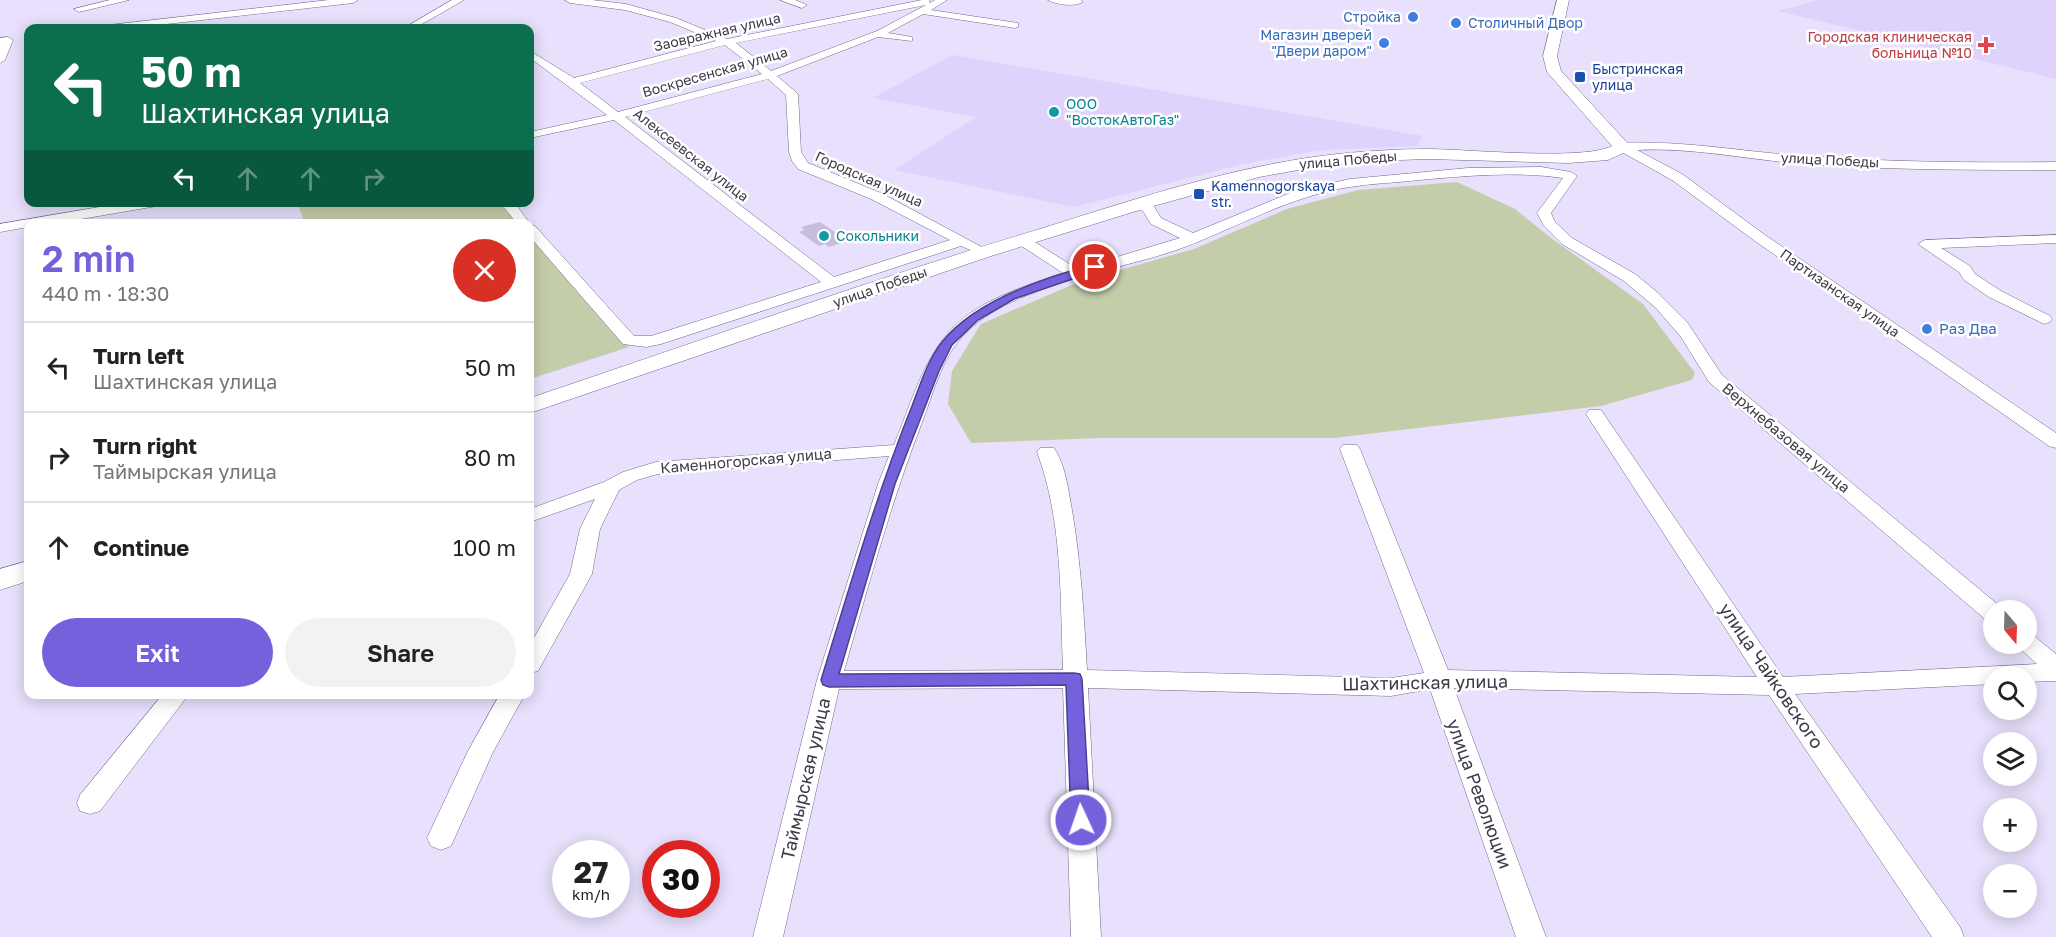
<!DOCTYPE html>
<meta charset="utf-8">
<style>
body{margin:0;font-family:"Golos Text",sans-serif;background:#f2f2f2;color:#222;height:100vh;display:flex;flex-direction:column;font-size:22px;white-space:nowrap}
*{box-sizing:border-box;margin:0}
p{font-size:20px;color:#767676}
.icon{flex:none;width:33px;height:33px;fill:none;stroke:currentColor;stroke-width:2;stroke-linecap:round;stroke-linejoin:round}
.map{position:relative;flex:1;overflow:hidden}
.side{position:absolute;left:24px;top:219px;width:510px;height:480px;display:flex;flex-direction:column;background:#fff;border-radius:12px;box-shadow:0 3px 15px #0003}
.side>*{flex:none}
.guide{position:absolute;left:24px;top:24px;width:510px;height:183px;border-radius:12px;box-shadow:0 3px 15px #0003;background:#0b6e4f;color:#fff;overflow:hidden}
.needle{width:39px;rotate:161deg}
.fabs{position:absolute;left:1983px;top:600px;display:grid;gap:12px}
.fabs a{display:grid;place-items:center;width:54px;height:54px;border-radius:50%;background:#fff;box-shadow:0 3px 15px #0003;font-size:30px}
.speed{position:absolute;left:552px;top:840px;display:flex;gap:12px;font-size:30px;font-weight:700;text-align:center}
.speed>*{display:grid;place-content:center;width:78px;height:78px;border-radius:50%;background:#fff;box-shadow:0 3px 15px #0003;line-height:1}
.speed small{font-size:15px;font-weight:400}
.speed .limit{border:9px solid #d22;background:#fff;color:#111}
.pin{position:absolute;display:grid;place-items:center;width:51px;height:51px;color:#fff;margin:-26px;border:3px solid #fff;border-radius:50%;box-shadow:0 2px 6px #0007}
.me{position:absolute;width:66px;margin:-33px;rotate:357deg;stroke-linejoin:round;filter:drop-shadow(0 0 4px #0008)}
.turn{display:flex;align-items:center;gap:21px;height:126px;padding:0 18px;font-size:27px}
.turn .icon{width:78px;height:78px;stroke-width:2.5}
.turn b{display:block;font-size:42px;line-height:51px}
.lanes{display:flex;align-items:center;height:57px;padding:0 18px;background:#0003;justify-content:center;gap:30px;direction:ltr}
.lanes .off{opacity:.35}
.round{display:grid;place-items:center;flex:none;width:63px;height:63px;border-radius:32px;background:#f2f2f2}
.headline{display:flex;align-items:center;justify-content:space-between;height:102px;padding:0 18px}
h1{font-size:36px;font-weight:600;line-height:45px;color:#7462dc}
.button{display:flex;gap:12px;margin-top:auto;padding:12px 18px}
.button a{flex:1;height:69px;border-radius:36px;background:#7462dc;color:#fff;font-size:24px;font-weight:600;line-height:69px;text-align:center}
.button a+a{background:#f2f2f2;color:#222}
ul{padding:0;list-style:none}
li{display:flex;align-items:center;gap:18px;height:90px;padding:0 18px;border-top:2px solid #e0e0e0}
li div{flex:1}
li b{display:block;font-size:22px}
li em{font-style:normal}
.map>svg:first-child{display:block}
</style>
<div class="map">
<svg width="2056" height="937" viewBox="0 0 2056 937">
<rect width="100%" height="100%" fill="#e8e0fc"/>
<path fill="#dfd2fd" d="M1819,0H2056V79L1778,11Z
M952,55L1423,136L1417,146L1321,150L1243,164L1074,207L894,170L976,117L873,98Z"/>
<path fill="#c4cda9" d="M1457,182L1515,209L1551,238L1643,304L1695,373L1692,380L1601,406L1334,438H1100L971,443L948,404L952,371L981,324L1081,281L1194,249L1287,209L1358,190Z
M297,203H499L518,223H305Z
M530,236L629,347L530,379Z"/>
<path fill="#c6bcde" d="M820,222L848,241L829,247L825,244L819,246L799,232L805,230L801,227Z"/>
<g fill="none" stroke-linecap="round" stroke-linejoin="round">
<g stroke="#716786" stroke-width="1">
<path id="street" d="M110,0H129L79,12L74,9Z
M329,0H358L353,3L131,28H105L110,25Z
M452,0H464L415,28H404Z
M565,0H592L626,4L676,18L727,39L922,0H929L930,3L935,0H947L931,10L1018,23V27L1015,28L923,14L888,33L912,37V41L878,37L777,76L798,94L801,152L808,163L881,193L991,252L984,256L961,246L661,344L646,347L623,344L530,237V224H517L500,202H514L531,225L535,226L634,336H651L821,282L614,120L530,138V132L607,115L530,58V51L574,78L716,41L670,22L625,10L570,3ZM926,5L877,31L771,71L736,43ZM725,45L762,74L618,112L580,83ZM768,79L786,95L789,152L792,161L798,169L871,199L950,240L834,277L625,117Z
M780,0H795L807,5L802,8Z
M1048,0H1081L1083,2C1075,7 1056,5 1048,0Z
M8,37L13,40L5,60L0,63V38Z
M1622,143C1684,140 1743,152 1804,156C1888,162 1972,163 2056,162V170C1972,170 1888,170 1805,164C1749,160 1693,147 1637,150L1682,174L1765,235L2056,433V448L2049,446L1755,241L1672,180L1618,150L1616,147L1618,144Z
M1541,167L1571,172L1577,176L1551,213L1555,222L1572,238L1635,274L1657,292L1687,322L1722,375L2002,608L2003,610H1994V622L1986,620L1709,382L1681,337L1656,308L1624,281L1562,244L1544,226L1537,213L1563,178C1516,171 1466,176 1419,180C1396,183 1373,183 1350,187C1290,196 1238,227 1182,248C1117,272 995,286 954,347C939,369 932,396 923,420C891,502 868,587 844,671L1063,670C1060,598 1063,521 1037,452L1040,448H1054C1066,466 1068,489 1072,510C1081,563 1084,616 1087,670L1391,678L1424,673L1340,449L1343,445H1357L1360,449L1448,670L1757,677L1586,414L1589,410H1601L1783,677L2037,664L2015,644H2026V634L2034,636L2056,654V681L2026,682V676H1994V684L1795,694L1960,927L1964,937H1932L1769,695L1454,688L1546,937H1516L1430,689L1391,696L1088,688L1101,937H1071L1063,688L839,689L783,937H753L817,680L878,484L889,456L658,474L637,480L619,490L600,529L592,574L538,671L530,673V645L570,574L580,529L595,499L530,522V509L604,482L623,472L656,462L894,445C908,411 919,373 940,343C967,303 1020,288 1063,273L1017,243L1015,240L1017,237H1027L1077,269L1180,238L1151,224L1143,211L1132,204L1139,200L1153,205L1161,218L1193,233L1295,191L1350,179L1468,168Z
M129,202H163L157,206L52,224H28V227L0,232V224Z
M2056,235V243L1941,248L1970,266L1975,274L2001,291L2050,316L2052,319L2050,322L2044,324L1989,297L1964,280L1959,272L1918,244L1925,240Z
M163,694H189L100,811L90,814L80,811L77,803L80,795Z
M500,694H525L493,752L451,846L441,850L431,846L427,838L468,751Z"/>
</g>
<g stroke="#716786" stroke-width="1">
<path id="secondary" d="M1557,0H1569L1557,56L1561,71L1631,147L1628,151L1608,160L1569,163L1427,159L1373,161L1315,167L1259,177L1146,208L991,256L530,413V398C700,341 870,280 1043,228C1139,198 1237,165 1337,154C1367,151 1397,149 1427,149C1465,149 1584,161 1612,146L1547,72L1543,56Z
M28,561V581L0,590V569Z"/>
</g>
<use href="#street" fill="#fff" fill-rule="evenodd"/>
<use href="#secondary" fill="#fff" fill-rule="evenodd"/>
</g>
<path fill="#7462dc" stroke="#4b408f" stroke-width="1.5" d="M1095,264L1100,267L1099,270L1014,299L978,320L952,345L939,371L895,484L839,674L1074,673L1080,674L1082,679L1090,820L1087,825L1081,827L1074,825L1071,820L1066,685L829,687L823,685L821,680C848,592 874,503 908,416C918,392 926,362 942,342C974,301 1046,277 1095,264Z"/>
<g fill="#3f7fe0" stroke="#fff" stroke-width="2">
<circle cx="1413" cy="17" r="6"/>
<circle cx="1456" cy="23" r="6"/>
<circle cx="1384" cy="43" r="6"/>
<circle cx="1927" cy="329" r="6"/>
</g>
<path fill="#e0444e" stroke="#fff" stroke-width="2" d="M1983 36h6v6h6v6h-6v6h-6v-6h-6v-6h6z"/>
<g fill="#1a4fb4" stroke="#fff" stroke-width="2">
<rect x="1574" y="71" width="12" height="12" rx="3"/>
<rect x="1193" y="188" width="12" height="12" rx="3"/>
</g>
<g fill="#0f9aa8" stroke="#fff" stroke-width="2">
<circle cx="1054" cy="112" r="6"/>
<circle cx="824" cy="236" r="6"/>
</g>
<g text-anchor="middle" stroke-width="5" stroke-linejoin="round" paint-order="stroke">
<g font-size="14" fill="#366cbe" stroke="#fff" text-anchor="end">
<text x="1401" y="22">Стройка</text>
<text x="1468" y="28" text-anchor="start">Столичный Двор</text>
<text x="1372" y="40">Магазин дверей<tspan x="1372" dy="16">"Двери даром"</tspan></text>
</g>
<g font-size="14" fill="#3e3a48" stroke="#fff">
<text transform="translate(717 32) rotate(-13)" y="5">Заовражная улица</text>
<text transform="translate(715 72) rotate(-16)" y="5">Воскресенская улица</text>
<text transform="translate(691 155) rotate(38)" y="5">Алексеевская улица</text>
<text transform="translate(1348 160) rotate(-5)" y="5">улица Победы</text>
<text transform="translate(1830 160) rotate(3)" y="5">улица Победы</text>
<text transform="translate(869 179) rotate(24)" y="5">Городская улица</text>
<text transform="translate(880 287) rotate(-19)" y="5">улица Победы</text>
<text transform="translate(1840 293) rotate(35)" y="5">Партизанская улица</text>
</g>
<g font-size="14" fill="#be3a42" stroke="#fff" text-anchor="end">
<text x="1972" y="42">Городская клиническая<tspan x="1972" dy="16">больница №10</tspan></text>
</g>
<g font-size="14" fill="#164399" stroke="#fff" text-anchor="start">
<text x="1592" y="74">Быстринская<tspan x="1592" dy="16">улица</tspan></text>
<text x="1211" y="191">Kamennogorskaya<tspan x="1211" dy="16">str.</tspan></text>
</g>
<g font-size="14" fill="#0d838f" stroke="#fff" text-anchor="start">
<text x="1066" y="109">ООО<tspan x="1066" dy="16">"ВостокАвтоГаз"</tspan></text>
<text x="836" y="241">Сокольники</text>
</g>
<g font-size="15" fill="#366cbe" stroke="#fff" text-anchor="start">
<text x="1939" y="334">Раз Два</text>
</g>
<g font-size="15" fill="#3e3a48" stroke="#fff">
<text transform="translate(1786 438) rotate(40)" y="5">Верхнебазовая улица</text>
<text transform="translate(746 461) rotate(-5)" y="5">Каменногорская улица</text>
</g>
<g font-size="18" fill="#3e3a48" stroke="#fff">
<text transform="translate(1771 676) rotate(56)" y="6">улица Чайковского</text>
<text transform="translate(1425 683) rotate(-1)" y="6">Шахтинская улица</text>
<text transform="translate(806 779) rotate(-77)" y="6">Таймырская улица</text>
<text transform="translate(1479 794) rotate(70)" y="6">улица Революции</text>
</g>
</g>
</svg>
<div class="fabs">
<a><svg class="needle" viewBox="-14 -14 28 28"><path d="M0-13l5 13h-10z" fill="#e53935"/><path d="M0 13l5-13h-10z" fill="#767676"/></svg></a>
<a><svg class="icon" aria-label="search" viewBox="0 0 24 24"><circle cx="10" cy="10" r="6"/><path d="M15 15l6 6"/></svg></a>
<a><svg class="icon" aria-label="layers" viewBox="0 0 24 24"><path d="M12 4l9 5-9 5-9-5zM3 14l9 5 9-5"/></svg></a>
<a>+</a>
<a>−</a>
</div>
<div class="speed"><div>27<small>km/h</small></div><div class="limit">30</div></div>
<div class="pin" style="left:1095px;top:267px;background:#d93025"><svg class="icon" aria-label="arrive" viewBox="0 0 24 24"><path d="M6 21V4h12l-3 4 3 4H6"/></svg></div>
<svg class="me" style="left:1081px;top:820px" viewBox="-20 -20 40 40"><circle r="17" fill="#7462dc" stroke="#fff" stroke-width="3"/><path d="M0-11L8 9 0 5-8 9z" fill="#fff"/></svg>
<div class="guide">
<div class="turn"><svg class="icon" aria-label="left" viewBox="0 0 24 24"><path d="M17 20v-9H6M10 6l-5 5 5 5"/></svg><div><b>50 m</b>Шахтинская улица</div></div>
<div class="lanes"><svg class="icon" aria-label="left" viewBox="0 0 24 24"><path d="M17 20v-9H6M10 6l-5 5 5 5"/></svg><svg class="icon off" aria-label="ahead" viewBox="0 0 24 24"><path d="M12 20V5M6 11l6-6 6 6"/></svg><svg class="icon off" aria-label="ahead" viewBox="0 0 24 24"><path d="M12 20V5M6 11l6-6 6 6"/></svg><svg class="icon off" aria-label="right" viewBox="0 0 24 24"><path d="M7 20v-9h11M14 6l5 5-5 5"/></svg></div>
</div>
<section class="side">
<div class="headline"><div><h1>2 min</h1><p>440 m · 18:30</p></div><a class="round" style="background:#d93025;color:#fff"><svg class="icon" aria-label="close" viewBox="0 0 24 24"><path d="M6 6l12 12M18 6L6 18"/></svg></a></div>
<ul>
<li><svg class="icon" aria-label="left" viewBox="0 0 24 24"><path d="M17 20v-9H6M10 6l-5 5 5 5"/></svg><div><b>Turn left</b><p>Шахтинская улица</p></div><em>50 m</em></li>
<li><svg class="icon" aria-label="right" viewBox="0 0 24 24"><path d="M7 20v-9h11M14 6l5 5-5 5"/></svg><div><b>Turn right</b><p>Таймырская улица</p></div><em>80 m</em></li>
<li><svg class="icon" aria-label="ahead" viewBox="0 0 24 24"><path d="M12 20V5M6 11l6-6 6 6"/></svg><div><b>Continue</b></div><em>100 m</em></li>
</ul>
<div class="button"><a>Exit</a><a>Share</a></div>
</section>
</div>
